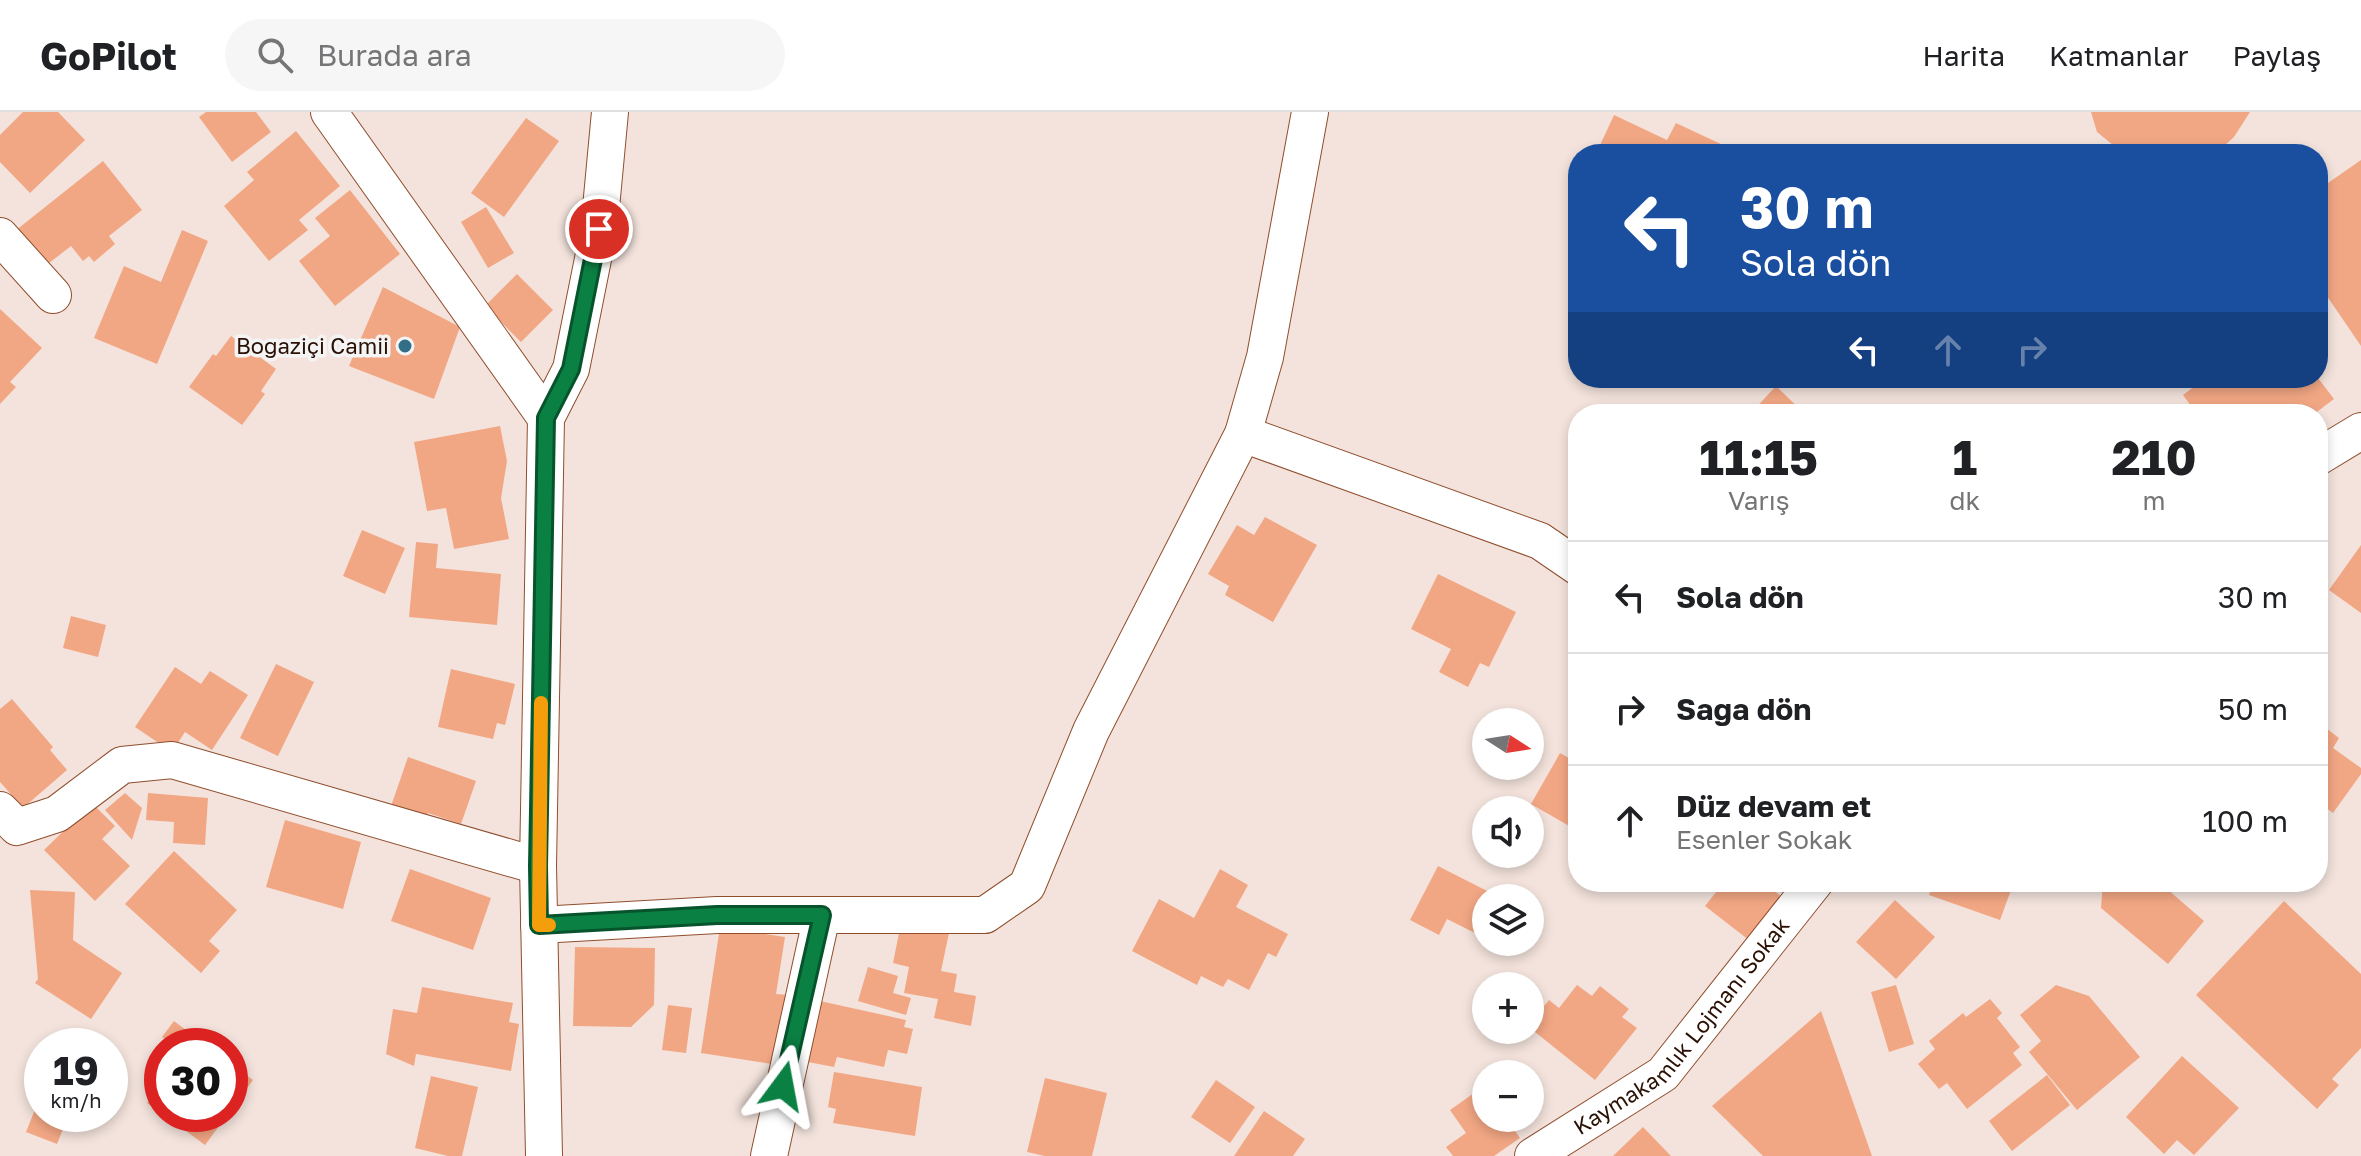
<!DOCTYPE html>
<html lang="tr">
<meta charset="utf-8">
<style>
body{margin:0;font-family:"Golos Text",sans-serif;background:#f6f6f6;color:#202124;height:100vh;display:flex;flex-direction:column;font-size:30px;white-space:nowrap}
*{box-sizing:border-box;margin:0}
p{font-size:26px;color:#757577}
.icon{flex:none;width:44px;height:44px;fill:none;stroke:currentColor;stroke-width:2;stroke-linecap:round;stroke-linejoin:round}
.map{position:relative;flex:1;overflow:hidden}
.drawer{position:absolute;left:1568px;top:292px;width:760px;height:488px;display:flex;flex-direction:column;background:#fff;border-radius:32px;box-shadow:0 4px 12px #0003}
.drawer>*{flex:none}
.hud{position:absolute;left:1568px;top:32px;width:760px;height:244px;border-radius:32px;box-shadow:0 4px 12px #0003;background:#1a4fa0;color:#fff;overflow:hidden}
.needle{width:52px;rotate:102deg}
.fabs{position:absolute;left:1472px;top:596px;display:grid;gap:16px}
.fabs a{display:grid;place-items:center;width:72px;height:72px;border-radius:50%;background:#fff;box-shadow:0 4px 12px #0003;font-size:40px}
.speed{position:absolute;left:24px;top:916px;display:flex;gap:16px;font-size:40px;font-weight:700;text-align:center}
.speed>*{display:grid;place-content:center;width:104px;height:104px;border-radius:50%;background:#fff;box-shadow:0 4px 12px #0003;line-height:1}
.speed small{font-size:20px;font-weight:400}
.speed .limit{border:12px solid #d22;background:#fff;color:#111}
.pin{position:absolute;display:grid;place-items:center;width:68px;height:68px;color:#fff;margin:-34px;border:4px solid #fff;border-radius:50%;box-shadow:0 2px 8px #0007}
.me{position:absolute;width:88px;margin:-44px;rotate:13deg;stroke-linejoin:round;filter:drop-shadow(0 0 6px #0008)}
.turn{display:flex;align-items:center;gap:28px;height:168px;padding:0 40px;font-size:36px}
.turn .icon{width:104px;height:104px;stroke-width:2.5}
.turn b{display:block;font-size:56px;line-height:68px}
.lanes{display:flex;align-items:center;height:76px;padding:0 40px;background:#0003;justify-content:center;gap:40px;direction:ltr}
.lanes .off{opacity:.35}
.eta{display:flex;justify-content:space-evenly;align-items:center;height:136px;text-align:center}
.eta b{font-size:48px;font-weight:700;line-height:56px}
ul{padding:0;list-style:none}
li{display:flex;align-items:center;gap:24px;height:112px;padding:0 40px;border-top:2px solid #e0e0e0}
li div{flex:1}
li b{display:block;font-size:30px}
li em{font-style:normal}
header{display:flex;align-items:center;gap:48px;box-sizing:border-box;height:112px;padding:0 40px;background:#fff;border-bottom:2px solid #e0e0e0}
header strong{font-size:38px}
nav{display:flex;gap:44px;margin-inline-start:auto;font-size:28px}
.search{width:560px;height:72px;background:#f6f6f6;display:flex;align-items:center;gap:20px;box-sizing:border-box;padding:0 28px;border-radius:44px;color:#757577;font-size:30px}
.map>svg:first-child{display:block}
</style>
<header>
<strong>GoPilot</strong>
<div class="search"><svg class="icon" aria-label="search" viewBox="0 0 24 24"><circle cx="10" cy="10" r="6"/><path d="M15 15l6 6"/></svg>Burada ara</div>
<nav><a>Harita</a><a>Katmanlar</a><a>Paylaş</a></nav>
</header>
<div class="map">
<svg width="2361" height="1044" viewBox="0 0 2361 1044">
<rect width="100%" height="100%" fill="#f3e3dc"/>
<path fill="#f2a784" d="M23,0H58L85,28L30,81L0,50V23Z
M206,0H256L271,20L232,50L199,5Z
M2091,0H2250L2234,25L2215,42H2124L2097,20Z
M1614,3L1667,28L1676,11L1742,42H1596Z
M526,6L559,29L504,105L471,81Z
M296,19L340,74L299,108L308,118L269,149L224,94L254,68L247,60Z
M2361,48V234L2318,171V78Z
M103,49L142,98L109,124L115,132L94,150L89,144L83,149L71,134L44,155L15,119Z
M350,78L400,142L335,194L299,149L330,124L315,106Z
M486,95L514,141L488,156L461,110Z
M182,118L208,129L157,252L94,226L124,154L161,170Z
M517,162L553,198L521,230L485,194Z
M383,175L460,215L434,287L349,254Z
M0,197L42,236L10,270L16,275L0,292Z
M231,224L276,257L261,279L265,282L242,313L189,275L213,242L216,244Z
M2190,266H2318L2334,287L2314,302H2197L2183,283L2196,273Z
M1776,274L1805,302H1750Z
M500,314L507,349L501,386L509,427L454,437L446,396L427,399L414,330Z
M1265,405L1317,433L1273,510L1225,483L1229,474L1208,462L1237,413L1254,423Z
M362,418L405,436L385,482L343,464Z
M416,430L438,432L436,456L501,462L497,513L409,505Z
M2361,433V501L2329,478Z
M1438,462L1516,500L1489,555L1480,551L1468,575L1439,560L1451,537L1411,517Z
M71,504L106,513L98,545L63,536Z
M276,552L314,570L278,644L240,626Z
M175,555L201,572L210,559L248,583L212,638L185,620L172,640L135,615Z
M451,557L515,572L505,613L497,611L493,627L438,615Z
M12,587L53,635L50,638L67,658L23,696L0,670V597Z
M2318,610L2339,626L2333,636L2361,656V662L2333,701L2318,690Z
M1560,641L1578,651V719L1531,692Z
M408,645L476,669L461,712L428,701L426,709L390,697Z
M125,681L142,696L132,728L105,698Z
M148,681L208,686L205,733L173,731L174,710L146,708Z
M92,691L115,714L102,727L130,754L95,789L44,738Z
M285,708L361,730L343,797L266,775Z
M174,739L237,798L209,829L220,839L201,861L125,792Z
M1438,754L1497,784L1486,786V805L1477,822L1447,807L1439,823L1410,808Z
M410,757L491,786L473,838L391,809Z
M1220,757L1248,773L1236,795L1288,822L1276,845L1268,841L1249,878L1228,867L1223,875L1201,864L1197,873L1132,839L1159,787L1194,806Z
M1724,770H1763L1787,789L1754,832L1705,794Z
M1934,770H2014L2000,808L1929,783Z
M2103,770H2173L2167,777L2204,809L2168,852L2101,796Z
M30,778L75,780L73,828L122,861L91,907L35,871L38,867Z
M1895,788L1935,825L1896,867L1856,830Z
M2284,789L2361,862V936L2332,967L2339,973L2317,997L2196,883Z
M901,811L949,821L941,859L957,862L954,880L976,884L971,914L934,906L938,887L904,881L909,855L893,851Z
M720,815L785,825L776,882L789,883L778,953L701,941Z
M575,835L655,836L654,893L631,915L573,914Z
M868,855L898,864L893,881L911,886L906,903L858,889Z
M1577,873L1592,884L1600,874L1629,897L1622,905L1637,916L1595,968L1530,916V911L1549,888L1559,896Z
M1896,873L1914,932L1889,940L1871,880Z
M2056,873L2089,884L2140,945L2077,998L2029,940L2041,929L2020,903Z
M422,875L513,891L509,910L519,912L511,959L416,942L414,954L386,942L393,897L417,901Z
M1990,887L2002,901L1997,906L2020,935L2013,941L2022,953L1967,997L1947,971L1939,977L1918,952L1935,937L1929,929L1963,901L1966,905Z
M820,889L906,908L904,915L913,917L907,942L888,938L884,955L837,945L834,955L808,950Z
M668,893L692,896L686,941L662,938Z
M1821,899L1872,1044H1763L1712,994Z
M174,909L207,934H174L162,925Z
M2182,944L2239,996L2194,1043L2177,1028L2164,1042L2126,1005Z
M230,951L253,968L230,999Z
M834,960L922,975L915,1024L833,1011L836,997L828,995Z
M2047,963L2070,993L2012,1039L1989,1009Z
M431,964L478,975L462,1044H448L415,1036Z
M1045,966L1107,981L1092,1044H1045L1027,1040Z
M1216,968L1255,995L1230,1031L1191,1005Z
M162,971V1002L147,991Z
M1484,974L1486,978V1006H1506L1520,1026L1494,1044H1453L1446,1035L1466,1021L1450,998Z
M38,990L42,991V1002H69L57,1032L26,1020Z
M1264,999L1305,1027L1293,1044H1234Z
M163,1002H228L205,1033Z
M1643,1015L1671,1044H1613Z"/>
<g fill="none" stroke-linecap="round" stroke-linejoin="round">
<g stroke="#904e2d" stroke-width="38">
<g id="minor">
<path d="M329,0L546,306"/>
<path d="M0,124L53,183"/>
<path d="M1243,322L1540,429L1578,455"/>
<path d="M2318,345L2361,319"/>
<path d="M0,698L17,715L57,702L122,653L172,648L538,754"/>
<path d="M539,813L717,803H985L1027,774L1091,619L1243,322L1265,245L1310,0"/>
<path d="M544,1044L538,754L546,306L571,257L599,117L610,0"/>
<path d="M769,1044L822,803"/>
<path id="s1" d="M1533,1044L1663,962L1815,770"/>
</g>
</g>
<use href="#minor" stroke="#fff" stroke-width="36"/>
</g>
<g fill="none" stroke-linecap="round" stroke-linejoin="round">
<g stroke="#07532c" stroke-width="20">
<path id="route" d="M599,117L571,257L546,306L538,754L539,813L717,803H822L783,974"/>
</g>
<use href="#route" stroke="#0b8043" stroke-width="14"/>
<path stroke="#f59e0b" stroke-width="14" d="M541,591L539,813H549"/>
</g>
<circle fill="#326e85" stroke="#f4f4f4" stroke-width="3" cx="405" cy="234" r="8"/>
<g text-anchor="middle" stroke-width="7" stroke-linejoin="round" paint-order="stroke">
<g font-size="22" fill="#2b1004" stroke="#f4f4f4" text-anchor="end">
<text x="389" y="242">Boğaziçi Camii</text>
</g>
<g font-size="22" fill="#2b1004" stroke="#f4f4f4">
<text dy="8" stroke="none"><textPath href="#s1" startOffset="200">Kaymakamlık Lojmanı Sokak</textPath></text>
</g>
</g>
</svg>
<div class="fabs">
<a><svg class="needle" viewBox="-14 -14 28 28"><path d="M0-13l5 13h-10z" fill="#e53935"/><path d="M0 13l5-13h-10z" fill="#757577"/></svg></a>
<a><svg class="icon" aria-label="sound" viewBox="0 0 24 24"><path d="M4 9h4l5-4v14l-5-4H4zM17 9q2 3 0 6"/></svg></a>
<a><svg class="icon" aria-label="layers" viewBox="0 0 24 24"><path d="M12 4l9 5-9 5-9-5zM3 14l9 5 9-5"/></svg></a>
<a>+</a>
<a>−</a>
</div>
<div class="speed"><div>19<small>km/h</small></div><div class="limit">30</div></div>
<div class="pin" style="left:599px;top:117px;background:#d93025"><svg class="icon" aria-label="arrive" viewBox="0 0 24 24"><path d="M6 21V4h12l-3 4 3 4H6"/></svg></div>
<svg class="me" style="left:783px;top:974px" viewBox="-20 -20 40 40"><path d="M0-17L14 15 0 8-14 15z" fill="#0b8043" stroke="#fff" stroke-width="4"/></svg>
<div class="hud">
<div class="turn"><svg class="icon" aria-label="left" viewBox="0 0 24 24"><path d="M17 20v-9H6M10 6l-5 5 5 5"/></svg><div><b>30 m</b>Sola dön</div></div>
<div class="lanes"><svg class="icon" aria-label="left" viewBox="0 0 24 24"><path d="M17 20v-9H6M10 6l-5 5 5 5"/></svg><svg class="icon off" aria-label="ahead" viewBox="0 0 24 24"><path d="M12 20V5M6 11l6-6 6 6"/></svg><svg class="icon off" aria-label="right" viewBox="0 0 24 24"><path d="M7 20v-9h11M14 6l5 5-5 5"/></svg></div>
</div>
<section class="drawer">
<div class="eta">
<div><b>11:15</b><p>Varış</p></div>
<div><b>1</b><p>dk</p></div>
<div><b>210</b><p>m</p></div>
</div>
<ul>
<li><svg class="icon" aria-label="left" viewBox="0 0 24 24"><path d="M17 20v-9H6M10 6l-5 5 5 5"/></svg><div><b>Sola dön</b></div><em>30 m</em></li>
<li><svg class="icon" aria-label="right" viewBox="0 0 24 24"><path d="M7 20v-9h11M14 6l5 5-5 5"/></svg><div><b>Sağa dön</b></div><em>50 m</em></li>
<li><svg class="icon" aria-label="ahead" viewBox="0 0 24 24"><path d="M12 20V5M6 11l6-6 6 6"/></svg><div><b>Düz devam et</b><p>Esenler Sokak</p></div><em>100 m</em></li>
</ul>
</section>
</div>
